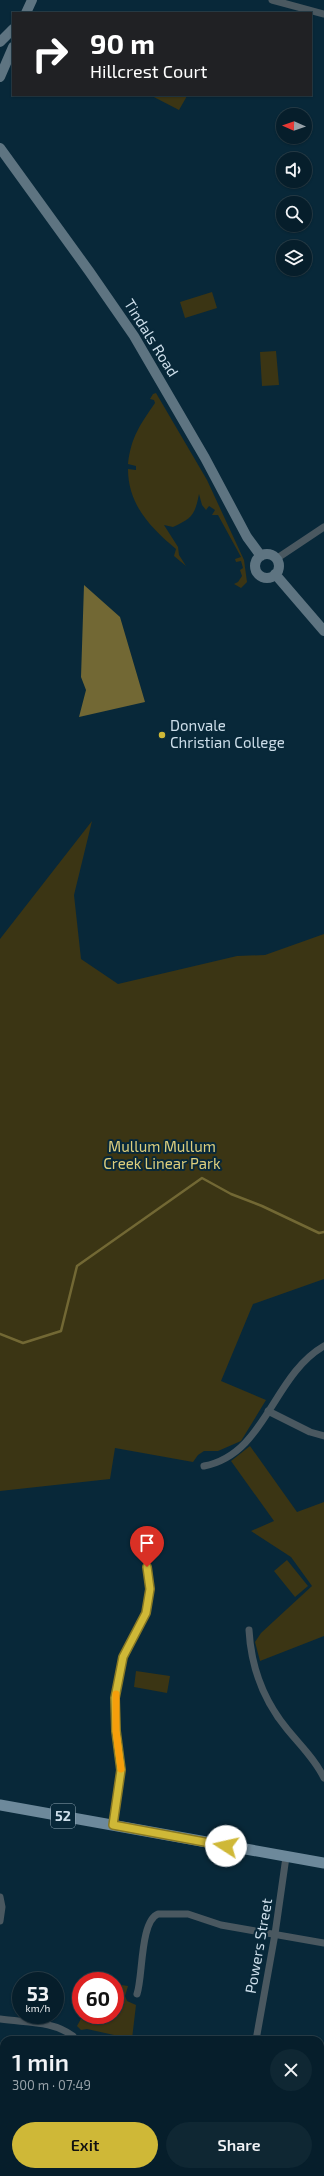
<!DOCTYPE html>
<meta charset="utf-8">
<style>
body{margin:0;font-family:"Exo 2",sans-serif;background:#0f2733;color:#f1f3f6;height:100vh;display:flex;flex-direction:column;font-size:15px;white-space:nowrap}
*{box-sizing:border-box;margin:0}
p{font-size:13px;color:#98a2a9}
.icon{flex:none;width:22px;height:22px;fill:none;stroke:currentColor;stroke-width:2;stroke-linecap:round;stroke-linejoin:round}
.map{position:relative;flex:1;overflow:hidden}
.sheet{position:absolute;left:0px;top:2036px;width:324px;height:140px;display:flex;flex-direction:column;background:#061e2b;border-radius:12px 12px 0 0;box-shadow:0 1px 3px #0004,0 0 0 1px #273c47}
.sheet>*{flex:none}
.top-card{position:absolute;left:12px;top:12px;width:300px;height:84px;border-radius:0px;box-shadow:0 1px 3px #0004,0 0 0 1px #273c47;background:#202124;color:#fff;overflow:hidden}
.needle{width:26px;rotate:272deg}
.controls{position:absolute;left:276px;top:108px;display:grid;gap:8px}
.controls a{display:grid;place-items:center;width:36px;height:36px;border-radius:50%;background:#061e2b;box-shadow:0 1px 3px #0004,0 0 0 1px #273c47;font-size:20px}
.speed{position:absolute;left:12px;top:1972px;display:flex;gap:8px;font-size:20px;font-weight:700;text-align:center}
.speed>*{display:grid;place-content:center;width:52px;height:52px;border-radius:50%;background:#061e2b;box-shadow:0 1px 3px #0004,0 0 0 1px #273c47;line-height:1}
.speed small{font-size:10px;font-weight:400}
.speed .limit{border:6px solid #d22;background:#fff;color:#111}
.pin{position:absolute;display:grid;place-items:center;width:34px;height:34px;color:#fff;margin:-41px -17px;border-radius:50% 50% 50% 0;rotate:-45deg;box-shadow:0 0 4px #0007}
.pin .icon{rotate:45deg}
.me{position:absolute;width:44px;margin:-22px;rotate:280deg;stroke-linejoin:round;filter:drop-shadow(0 0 3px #0008)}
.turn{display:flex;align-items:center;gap:14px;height:84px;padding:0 12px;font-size:18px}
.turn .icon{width:52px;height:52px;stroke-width:2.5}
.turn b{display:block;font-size:28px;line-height:34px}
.round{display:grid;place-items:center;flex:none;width:42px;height:42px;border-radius:21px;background:#0f2733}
.headline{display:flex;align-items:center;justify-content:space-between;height:68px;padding:0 12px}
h1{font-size:24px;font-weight:600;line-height:30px}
.action{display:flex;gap:8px;margin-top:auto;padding:8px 12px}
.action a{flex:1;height:46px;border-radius:24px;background:#cfb837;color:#111;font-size:16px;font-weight:600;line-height:46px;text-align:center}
.action a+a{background:#0f2733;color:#f1f3f6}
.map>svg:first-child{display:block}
</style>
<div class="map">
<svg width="324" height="2176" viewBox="0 0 324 2176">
<rect width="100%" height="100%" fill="#082839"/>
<path fill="#3b3514" d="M150,95H186L187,96L179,110Z
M212,292L217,308L185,318L180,302Z
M276,351L279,385L262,386L260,352Z
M156,393L207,480L244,560L247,582L241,588L234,584L238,582L242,576L240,570L243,568L241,561L236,562L235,559L241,557L218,515H212L215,510L209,506L206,510L202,505L199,494C195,514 193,518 173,527L164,525L178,547L179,555L186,566L174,556L176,549C151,528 128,505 128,469L136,470V466L128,464C131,437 140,425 155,403L154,400L150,399L153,394Z
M92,821L74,895L81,959L118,984L237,956L265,955L324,934V1279L253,1304L221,1381L266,1400L241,1441L218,1451H204L198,1455L193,1462L115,1448L110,1479L0,1491V939Z
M250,1446L297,1512L324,1502V1636L260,1661L255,1642L261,1633L312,1586L291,1557L251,1531L274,1521L231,1461Z
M287,1560L308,1586L295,1597L274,1571Z
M136,1671L170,1676L167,1693L134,1687Z
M115,1984L128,1986L125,1996L127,2001L136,2005L132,2039L87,2029L81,2030L77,2026L83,2015H115Z"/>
<path fill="#726834" d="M84,585L120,617L145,702L79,717L86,690L81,677Z"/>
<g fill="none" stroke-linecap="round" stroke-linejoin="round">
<path stroke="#726834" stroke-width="2.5" d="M0,1334L23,1343L61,1331L77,1266L202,1178L231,1194L262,1206L319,1233L324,1232"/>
<path stroke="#4a5860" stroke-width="7" d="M272,0L324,14
M276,559L324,527
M268,1411L310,1432L324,1436
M204,1466C266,1454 272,1376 324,1346
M249,1630C251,1666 264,1701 287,1729C300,1745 315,1759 324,1778
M113,1825L121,1770L116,1731L115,1697L123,1657L146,1613L150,1589L147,1567
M0,1897L2,1907L0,1921
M137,1994C143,1977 140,1921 158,1914H188L221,1925L324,1943
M0,2019C25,2023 52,2020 73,2036
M256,2040L275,1934L286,1857
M320,2067H324
M107,2172L113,2176
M232,2176L233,2172"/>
<path stroke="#5e7481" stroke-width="10" d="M26,13L32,0
M0,42L13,29
M0,77L13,47
M0,148L89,271L134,336L205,458L247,537L261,556
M255 566a12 12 0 1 1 24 0a12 12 0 1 1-24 0Z
M275,574L324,631"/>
<path stroke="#6d899b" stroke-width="11" d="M0,1805L324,1863"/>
</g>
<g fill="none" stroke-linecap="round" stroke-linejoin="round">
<g stroke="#877824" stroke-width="10">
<path id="route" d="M147,1567L150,1589L146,1613L123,1657L115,1698L116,1731L121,1770L113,1825L226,1846"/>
</g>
<use href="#route" stroke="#cfb837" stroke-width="7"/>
<path stroke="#f59e0b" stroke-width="7" d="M116,1694V1731L121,1769"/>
</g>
<circle fill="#cfb837" stroke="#082839" stroke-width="1.5" cx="162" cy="735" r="4"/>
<g text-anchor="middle" stroke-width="4" stroke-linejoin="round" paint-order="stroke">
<rect fill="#082839" stroke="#92a7b5" stroke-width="1" x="51" y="1804" width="24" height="24" rx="3"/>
<g font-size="14" font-weight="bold" fill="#cddeea">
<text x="63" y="1821">52</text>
</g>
<g font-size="15" fill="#cddeea" stroke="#082839">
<text transform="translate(151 338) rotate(58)" y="5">Tindals Road</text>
<text transform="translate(259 1946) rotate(-80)" y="5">Powers Street</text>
</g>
<g font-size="15" fill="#cddeea" stroke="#082839" text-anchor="start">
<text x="170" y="731">Donvale<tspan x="170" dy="17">Christian College</tspan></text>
</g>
<g font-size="15" fill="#ddce7d" stroke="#082839">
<text x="162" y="1152">Mullum Mullum<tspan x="162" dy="17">Creek Linear Park</tspan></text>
</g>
</g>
</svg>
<div class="controls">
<a><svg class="needle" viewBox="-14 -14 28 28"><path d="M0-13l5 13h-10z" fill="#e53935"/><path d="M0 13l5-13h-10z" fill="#98a2a9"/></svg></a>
<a><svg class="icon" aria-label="sound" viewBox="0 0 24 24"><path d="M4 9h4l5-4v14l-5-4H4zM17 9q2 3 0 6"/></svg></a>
<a><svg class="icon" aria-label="search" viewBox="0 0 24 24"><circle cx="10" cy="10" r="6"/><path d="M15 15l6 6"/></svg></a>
<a><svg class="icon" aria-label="layers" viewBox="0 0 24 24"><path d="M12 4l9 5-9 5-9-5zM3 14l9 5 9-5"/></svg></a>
</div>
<div class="speed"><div>53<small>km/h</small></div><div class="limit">60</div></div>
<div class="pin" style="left:147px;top:1567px;background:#d93025"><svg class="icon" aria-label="arrive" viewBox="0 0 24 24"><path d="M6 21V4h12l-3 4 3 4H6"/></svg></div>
<svg class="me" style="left:226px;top:1846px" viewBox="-20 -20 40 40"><circle r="19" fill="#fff"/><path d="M0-13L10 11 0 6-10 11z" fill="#cfb837"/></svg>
<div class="top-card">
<div class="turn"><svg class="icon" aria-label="right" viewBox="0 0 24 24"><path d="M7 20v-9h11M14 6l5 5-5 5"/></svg><div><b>90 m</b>Hillcrest Court</div></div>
</div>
<section class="sheet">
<div class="headline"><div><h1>1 min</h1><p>300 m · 07:49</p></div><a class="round"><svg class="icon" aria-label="close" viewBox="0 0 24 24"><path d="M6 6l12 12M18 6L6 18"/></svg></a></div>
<div class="action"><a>Exit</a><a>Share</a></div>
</section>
</div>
